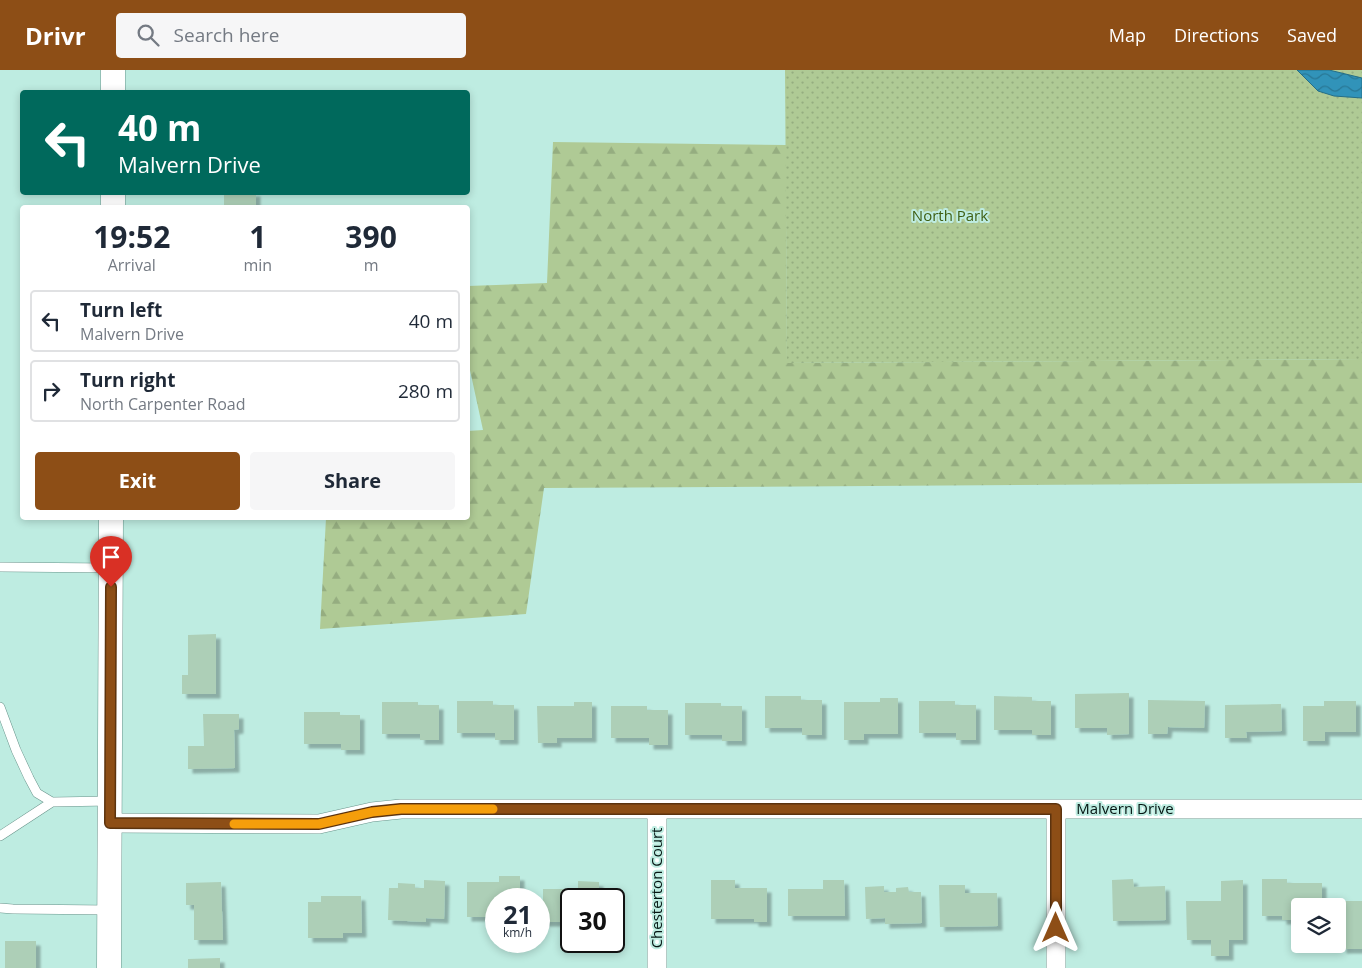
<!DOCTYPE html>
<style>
body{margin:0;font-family:"Open Sans",sans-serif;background:#f6f6f7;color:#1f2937;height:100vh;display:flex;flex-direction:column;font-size:19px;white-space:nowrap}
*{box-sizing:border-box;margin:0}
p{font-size:16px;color:#747a83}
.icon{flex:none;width:28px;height:28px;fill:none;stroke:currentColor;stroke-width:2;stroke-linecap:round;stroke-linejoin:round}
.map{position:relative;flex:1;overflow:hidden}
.side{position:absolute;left:20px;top:135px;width:450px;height:315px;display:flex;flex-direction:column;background:#fff;border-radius:5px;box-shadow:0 2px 8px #0003}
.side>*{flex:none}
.hud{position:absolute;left:20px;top:20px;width:450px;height:105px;border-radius:5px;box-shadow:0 2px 8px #0003;background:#00695c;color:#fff;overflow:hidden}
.controls{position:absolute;left:1291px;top:828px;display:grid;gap:10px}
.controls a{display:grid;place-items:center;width:55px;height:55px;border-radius:5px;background:#fff;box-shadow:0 2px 8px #0003;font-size:25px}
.speed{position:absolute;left:485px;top:818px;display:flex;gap:10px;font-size:25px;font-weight:700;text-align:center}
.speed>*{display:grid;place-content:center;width:65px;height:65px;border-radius:50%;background:#fff;box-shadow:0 2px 8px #0003;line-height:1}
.speed small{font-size:12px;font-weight:400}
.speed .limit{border:2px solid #111;border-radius:8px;background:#fff;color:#111}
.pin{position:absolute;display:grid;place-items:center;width:42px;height:42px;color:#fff;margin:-51px -21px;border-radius:50% 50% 50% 0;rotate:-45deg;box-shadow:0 0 5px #0007}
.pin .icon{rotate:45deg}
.me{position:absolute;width:55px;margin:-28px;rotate:0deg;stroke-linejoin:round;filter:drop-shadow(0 0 4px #0008)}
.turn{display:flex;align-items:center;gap:18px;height:105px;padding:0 15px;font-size:22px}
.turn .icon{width:65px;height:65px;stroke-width:2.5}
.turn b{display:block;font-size:35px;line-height:42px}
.eta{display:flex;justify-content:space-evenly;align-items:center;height:85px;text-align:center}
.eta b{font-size:30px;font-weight:700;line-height:35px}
.cta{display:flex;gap:10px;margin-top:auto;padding:10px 15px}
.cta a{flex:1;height:58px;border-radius:5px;background:#8d4e16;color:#fff;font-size:20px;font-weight:700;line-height:58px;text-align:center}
.cta a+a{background:#f6f6f7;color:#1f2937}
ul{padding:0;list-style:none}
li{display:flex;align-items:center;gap:15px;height:62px;margin:0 10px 8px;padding:0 5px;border:2px solid #e0e1e3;border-radius:5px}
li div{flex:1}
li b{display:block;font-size:19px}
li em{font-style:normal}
header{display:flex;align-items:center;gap:30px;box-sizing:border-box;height:70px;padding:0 25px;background:#8d4e16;color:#fff}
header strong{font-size:24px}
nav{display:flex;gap:28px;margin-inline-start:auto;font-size:18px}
.search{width:350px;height:45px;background:#f6f6f7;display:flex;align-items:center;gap:12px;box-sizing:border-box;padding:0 18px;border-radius:5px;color:#747a83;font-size:19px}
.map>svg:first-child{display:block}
</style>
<header>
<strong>Drivr</strong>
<div class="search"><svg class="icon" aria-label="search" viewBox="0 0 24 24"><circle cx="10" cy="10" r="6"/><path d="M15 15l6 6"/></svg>Search here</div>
<nav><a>Map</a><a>Directions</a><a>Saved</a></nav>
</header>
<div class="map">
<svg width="1362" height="898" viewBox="0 0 1362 898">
<defs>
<pattern id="forest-firs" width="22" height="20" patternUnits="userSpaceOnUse" patternTransform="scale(1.25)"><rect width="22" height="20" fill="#afca95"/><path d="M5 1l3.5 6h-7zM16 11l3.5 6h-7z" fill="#95ad80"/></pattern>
<pattern id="park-dots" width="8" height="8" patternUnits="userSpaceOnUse" patternTransform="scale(1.25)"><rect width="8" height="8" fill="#afca95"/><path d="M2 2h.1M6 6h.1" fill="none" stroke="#95ad80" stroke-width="1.8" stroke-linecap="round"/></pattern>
<pattern id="water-waves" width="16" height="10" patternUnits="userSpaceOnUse" patternTransform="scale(1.25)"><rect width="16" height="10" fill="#3193b9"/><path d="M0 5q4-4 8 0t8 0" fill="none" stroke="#287795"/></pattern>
<filter id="shadow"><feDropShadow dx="4.5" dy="4.5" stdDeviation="1" flood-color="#0004"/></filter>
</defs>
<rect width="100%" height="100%" fill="#beece1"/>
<path fill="url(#forest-firs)" d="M553,72L786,75L787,293L1362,289V413L544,418L526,544L320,559L326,448H468V361L483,360L468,291V216L547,213Z"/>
<path fill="url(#park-dots)" d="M785,0H1362V289L787,293Z"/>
<path fill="url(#water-waves)" stroke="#246e87" d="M1297,0H1329L1362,8V28L1334,26L1318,21Z"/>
<path fill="#adcfb7" filter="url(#shadow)" d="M256,122V138H224V123Z
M216,564V624H182V605H188V565Z
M1129,623V664L1107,665V658H1075V624Z
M765,626H801V630H822V665H802V658H765Z
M994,626L1032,627V631H1051V665H1032V660H994Z
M880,628H898V664H864V670H844V632H880Z
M1148,630L1205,631L1204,658L1168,657L1167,664H1148Z
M457,631H493V635H514V670H495V663H457Z
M919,631H955V635H976V670H956V663H919Z
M1324,631H1356V662H1325V671H1303V636H1324Z
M382,632H418V635H439V670H420V664H382Z
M574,632H592V668H557V673H538L537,636H574Z
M685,633H721V636H742V671H722V665H685Z
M1281,634L1282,661L1246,662L1247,668H1225V635Z
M611,636H647V640H668V675H649V668H611Z
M304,642H340V645H360V680H341V674H304Z
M203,644H239V659L234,660L235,698L188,699V676H204Z
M499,806H520V829H496V847H467V812H499Z
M1133,809L1134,817L1165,816L1166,850L1113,851L1112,810Z
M1262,809H1287V813H1322V836H1300V850H1282V846H1262Z
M424,810L445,811L444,849L426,848V852L388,850L389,818H398V813L415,814V818H424Z
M711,810H735V818H767V852H754V849H711Z
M823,810H844L845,846H788V819H823Z
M1243,810V870H1229V886H1211V870H1187L1186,831H1221V811Z
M578,811L599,812V829H571V852H543V819H578Z
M221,812L223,870H194V835H186V813Z
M939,815H965V823H997L998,856L940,857Z
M884,816V822H896V818L908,817L909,822H921L922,853L885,854V848L866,849L865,817Z
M321,826H361L362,863H343V868H308V832H321Z
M1342,831H1362V879H1342Z
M5,871H36V898H5Z
M220,888V898H188V889Z"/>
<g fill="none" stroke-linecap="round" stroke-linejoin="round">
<g stroke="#69948b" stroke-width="10">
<path id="service" d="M0,497L111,498
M0,637L16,680L29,708L37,723L52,732L110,731
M0,766L52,732
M0,838L13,839L109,840"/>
</g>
<g stroke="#69948b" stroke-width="20">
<path id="minor" d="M110,753L319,754L372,742L401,739H1362
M657,898V739
M1056,898V739"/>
</g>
<g stroke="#69948b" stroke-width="25">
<path id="tertiary" d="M113,22V0
M113,138V122
M109,898L111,448"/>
</g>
<use href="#service" stroke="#fff" stroke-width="9"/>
<use href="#minor" stroke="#fff" stroke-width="19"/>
<use href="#tertiary" stroke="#fff" stroke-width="24"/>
</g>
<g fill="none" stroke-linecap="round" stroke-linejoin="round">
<g stroke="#5c330e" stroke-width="12">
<path id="route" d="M111,517L110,753L319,754L372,742L401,739H1056V858"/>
</g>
<use href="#route" stroke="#8d4e16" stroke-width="9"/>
<path stroke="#f59e0b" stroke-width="9" d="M234,754H319L372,742L401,739H493"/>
</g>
<g text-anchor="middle" stroke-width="4" stroke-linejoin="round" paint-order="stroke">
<g font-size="15" fill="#3e5e12" stroke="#beece1">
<text x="950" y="151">North Park</text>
</g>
<g font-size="15" fill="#051613" stroke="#beece1">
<text x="1125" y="744">Malvern Drive</text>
<text transform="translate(657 818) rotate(-90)" y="5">Chesterton Court</text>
</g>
</g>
</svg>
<div class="controls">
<a><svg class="icon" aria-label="layers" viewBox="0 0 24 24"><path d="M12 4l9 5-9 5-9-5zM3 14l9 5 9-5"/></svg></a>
</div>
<div class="speed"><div>21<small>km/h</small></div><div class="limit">30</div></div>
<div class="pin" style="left:111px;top:517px;background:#d93025"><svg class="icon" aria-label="arrive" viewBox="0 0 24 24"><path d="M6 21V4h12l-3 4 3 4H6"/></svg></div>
<svg class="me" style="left:1056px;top:858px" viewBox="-20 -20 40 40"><path d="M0-17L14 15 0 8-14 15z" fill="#8d4e16" stroke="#fff" stroke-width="4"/></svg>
<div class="hud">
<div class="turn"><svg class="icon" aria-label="left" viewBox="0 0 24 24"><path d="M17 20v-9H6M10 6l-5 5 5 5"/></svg><div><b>40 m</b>Malvern Drive</div></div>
</div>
<section class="side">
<div class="eta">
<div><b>19:52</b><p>Arrival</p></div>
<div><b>1</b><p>min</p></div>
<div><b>390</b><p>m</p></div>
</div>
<ul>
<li><svg class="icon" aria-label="left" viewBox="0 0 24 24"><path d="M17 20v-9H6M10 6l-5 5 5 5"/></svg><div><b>Turn left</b><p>Malvern Drive</p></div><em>40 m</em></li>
<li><svg class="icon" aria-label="right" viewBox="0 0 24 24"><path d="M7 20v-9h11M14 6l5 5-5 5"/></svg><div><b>Turn right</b><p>North Carpenter Road</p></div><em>280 m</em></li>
</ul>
<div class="cta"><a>Exit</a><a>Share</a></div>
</section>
</div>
